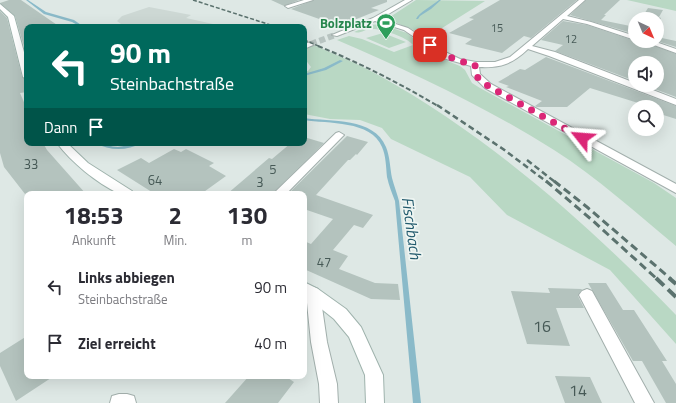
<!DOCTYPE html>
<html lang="de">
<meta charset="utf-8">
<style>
body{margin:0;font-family:"Titillium Web",sans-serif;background:#f2f2f3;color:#2b2b33;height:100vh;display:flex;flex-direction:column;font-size:15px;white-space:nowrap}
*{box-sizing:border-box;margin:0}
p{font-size:13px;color:#7c7c81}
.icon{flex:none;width:22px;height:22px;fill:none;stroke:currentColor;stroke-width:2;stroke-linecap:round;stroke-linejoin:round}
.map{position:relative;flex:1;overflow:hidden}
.panel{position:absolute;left:24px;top:191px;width:283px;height:188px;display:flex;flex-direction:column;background:#fff;border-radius:8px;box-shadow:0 4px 16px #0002}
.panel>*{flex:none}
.banner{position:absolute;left:24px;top:24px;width:283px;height:122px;border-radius:8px;box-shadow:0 4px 16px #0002;background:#00695c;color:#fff;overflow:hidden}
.needle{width:26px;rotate:136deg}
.controls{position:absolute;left:628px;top:12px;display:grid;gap:8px}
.controls a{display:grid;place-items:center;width:36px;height:36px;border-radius:50%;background:#fff;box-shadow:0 4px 16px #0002;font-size:20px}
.pin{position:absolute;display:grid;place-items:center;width:34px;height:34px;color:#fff;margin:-17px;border-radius:8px;box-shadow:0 2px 6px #0006}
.me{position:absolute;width:44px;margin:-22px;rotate:298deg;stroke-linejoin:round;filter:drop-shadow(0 0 3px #0008)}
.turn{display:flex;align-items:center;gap:14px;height:84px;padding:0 20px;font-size:18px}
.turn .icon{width:52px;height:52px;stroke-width:2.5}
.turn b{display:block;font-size:28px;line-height:34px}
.then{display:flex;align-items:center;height:38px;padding:0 20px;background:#0003;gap:8px;font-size:15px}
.eta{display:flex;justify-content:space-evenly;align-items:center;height:68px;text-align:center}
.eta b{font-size:24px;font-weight:700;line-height:28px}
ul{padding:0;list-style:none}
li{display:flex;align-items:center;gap:12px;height:56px;padding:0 20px}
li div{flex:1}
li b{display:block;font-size:15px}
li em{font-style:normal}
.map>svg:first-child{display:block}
</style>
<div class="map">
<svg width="676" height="403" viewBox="0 0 676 403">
<rect width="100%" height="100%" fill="#dee8e5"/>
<path fill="#cdd8d4" d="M149,7L191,15L186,18L213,24L201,27H125L117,21L122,16Z"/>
<path fill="#b9d8c4" d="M416,0L485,1L439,30L423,34C414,29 395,25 390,17Z
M627,0H676V11Z
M380,24L407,33L433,55L460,66L465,70L472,83L480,88L654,183L676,198V246C636,213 598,178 554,150C486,107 411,72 337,40L349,36L362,39L394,52L413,45C407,37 382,29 373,29C366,28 361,34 354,32L371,25Z
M383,33L406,42L389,48L366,38Z
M314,45C336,55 359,64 380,76C491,138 588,224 676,315V344L610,270L507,215L470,177L391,139L382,128L360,120L330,119L304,114V72L308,71L311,67L304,58V50Z"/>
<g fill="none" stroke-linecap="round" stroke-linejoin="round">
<path fill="#8abac9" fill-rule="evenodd" d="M26,0H28L46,12L74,20L84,27H81L72,22L44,14Z
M439,0H441L431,9L420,16L418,19H416C418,13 433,5 439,0Z
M340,60L343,61L326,70L304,76V74L324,68Z
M304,118C331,122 374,117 386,147C390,157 390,168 392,178C394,186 397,193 399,201L421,403H413L395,201C392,193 389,186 387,177C386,167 386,156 382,147C371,120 328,124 304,120Z
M96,143C104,143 111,147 118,147C126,146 133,143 141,143C128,151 109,151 96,143Z"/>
</g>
<path fill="#b4c3be" d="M9,0H21L60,27H27V57L15,16L0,3Z
M271,0H299L284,6Z
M314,0H387V2L371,8L379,10L339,26L291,9Z
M500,0H577L531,38L524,36L502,53L465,44L472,39L449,33L474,19L469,18Z
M586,0H620L604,15H606L601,20L635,27V34L570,15Z
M648,8L663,10L659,17L661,18L657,26H660L657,32V19H641Z
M0,11L7,18L22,77L27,80V92L20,93L27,109V143H43L47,150L86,194H25L4,167L0,153Z
M563,21L587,25L635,41H642L676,54V97L644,85H657V63H635V81L555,51L563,45L541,40Z
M657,37L676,41V47L657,41Z
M546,57L676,106V119L657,113V107H651L590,88L567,107H537L535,106L542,101L506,87L509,86L498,82L520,69L525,70Z
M347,136L368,142L357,155L356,154L350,160H348L316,195L373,215L363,228L354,225L333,250L348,256L339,269L375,283L398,284L400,300L371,299L304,269V241L311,244L333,219L304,209V194H288Z
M304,137L324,143L272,194H227L269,158L272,159L291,143H304Z
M174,149L181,152L186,149L214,163L209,166L226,176L201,194H155L117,170L141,158L149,163Z
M588,283H606L623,310H634L667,361H662L676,384V403H666L642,361H633Z
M548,288L582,289L578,296L584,308H556L570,346L527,344L511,291L550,293Z
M27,336V376H54L16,401L0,366V353Z
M249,376H285L294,382L278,403H225Z
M555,376L590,377L602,403H565Z"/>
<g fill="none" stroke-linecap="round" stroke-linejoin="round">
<path stroke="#b8c4c1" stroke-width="6" stroke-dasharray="6 3" stroke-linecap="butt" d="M311,44L335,35"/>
<g stroke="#a2afac" stroke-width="2">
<path id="street" d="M304,0H313L288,8L285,6Z
M405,0H412L380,19L408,28L443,51L460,59L476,62H495L510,57L579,0H585L567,16L591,22L635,36V40L587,24L563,19L532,46L555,52L635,83V85H640L676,99V105L549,56L528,49C512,64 501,68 479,67L480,74L491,84L676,184V193L485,88L472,75L471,66L446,59L404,30L375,21L337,36L332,35L373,18Z
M643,41H653L676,49V53Z
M311,42L313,43V45L304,49V44Z
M339,132L344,135L342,137L286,194H273L336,133Z
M313,287L318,289L320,293L327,342L337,384L338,403H320L319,384L311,342L306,293L308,289Z
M587,289L592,291L654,403H635L579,295L582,291Z
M119,394H127L134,396L136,403H110L112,396Z"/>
</g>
<g stroke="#9fb3ad" stroke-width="2">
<path id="secondary" d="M0,4L14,16L27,63V79L23,77L8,17L0,9Z
M57,143H67L88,163L132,191L134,194C129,194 122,195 118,193C97,183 71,162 57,143Z
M304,282L318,289L346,309L361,327L383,375L384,403H366L365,375L349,337L334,319L304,295Z"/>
</g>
<use href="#street" fill="#fff" fill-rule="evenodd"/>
<use href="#secondary" fill="#fff" fill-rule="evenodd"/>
<path stroke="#5b726e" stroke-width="1.5" stroke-dasharray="4 2" stroke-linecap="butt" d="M193,0L277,27
M304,40L321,47"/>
<path stroke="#5b726e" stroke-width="2" stroke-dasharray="5 2.5" stroke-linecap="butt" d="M318,46C360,63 399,83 438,106"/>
<path stroke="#5b726e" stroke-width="2.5" stroke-dasharray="6 3.5" stroke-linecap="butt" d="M437,105L503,149L547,182
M527,160L555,182"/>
<path stroke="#5b726e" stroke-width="3" stroke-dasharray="8 4.5" stroke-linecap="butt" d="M546,181L592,220L657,279
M554,181L587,207L671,279"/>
<path stroke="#5b726e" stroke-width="4" stroke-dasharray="11 5.5" stroke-linecap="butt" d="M656,278L676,297
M669,278L676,284"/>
</g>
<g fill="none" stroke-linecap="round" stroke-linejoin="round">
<path stroke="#db2777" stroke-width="7" stroke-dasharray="0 12.6" d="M430,45C445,56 458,61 475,65L476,76L488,86L582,138"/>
</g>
<defs>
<g id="stadium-pin" transform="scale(1)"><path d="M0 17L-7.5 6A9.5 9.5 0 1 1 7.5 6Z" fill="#2e9e5b" stroke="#eef5f2"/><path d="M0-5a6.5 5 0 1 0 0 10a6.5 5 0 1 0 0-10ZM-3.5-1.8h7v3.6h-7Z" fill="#fff"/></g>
</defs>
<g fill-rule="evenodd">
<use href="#stadium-pin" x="386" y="23"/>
</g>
<g text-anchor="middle" stroke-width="3.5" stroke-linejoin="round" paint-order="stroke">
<g font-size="11" fill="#465956">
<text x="497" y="32">15</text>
<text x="571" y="43">12</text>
</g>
<g font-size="13" font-weight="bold" fill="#27864d" stroke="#eef5f2" text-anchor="end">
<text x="372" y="28">Bolzplatz</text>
</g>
<g font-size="13" fill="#465956">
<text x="31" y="169">33</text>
<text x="273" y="174">5</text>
<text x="155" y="185">64</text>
<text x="260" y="187">3</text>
<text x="324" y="267">47</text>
</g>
<g font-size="16" font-style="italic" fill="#21596c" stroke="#eef5f2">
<text transform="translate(412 228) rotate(82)" y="6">Fischbach</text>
</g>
<g font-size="16" fill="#465956">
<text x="542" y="332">16</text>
<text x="578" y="396">14</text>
</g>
</g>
</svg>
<div class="controls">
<a><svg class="needle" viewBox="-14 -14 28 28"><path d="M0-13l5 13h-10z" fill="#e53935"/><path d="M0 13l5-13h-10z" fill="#7c7c81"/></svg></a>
<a><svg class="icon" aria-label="sound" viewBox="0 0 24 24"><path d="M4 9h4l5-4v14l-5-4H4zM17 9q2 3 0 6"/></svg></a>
<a><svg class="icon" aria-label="search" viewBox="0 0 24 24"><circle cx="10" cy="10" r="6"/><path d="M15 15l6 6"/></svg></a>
</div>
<div class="pin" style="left:430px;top:45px;background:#d93025"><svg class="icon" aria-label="arrive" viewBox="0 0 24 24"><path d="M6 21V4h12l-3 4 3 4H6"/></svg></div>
<svg class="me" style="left:582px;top:138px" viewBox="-20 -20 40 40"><path d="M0-17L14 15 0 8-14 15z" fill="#db2777" stroke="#fff" stroke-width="4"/></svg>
<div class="banner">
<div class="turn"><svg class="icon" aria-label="left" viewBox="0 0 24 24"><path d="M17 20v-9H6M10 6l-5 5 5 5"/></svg><div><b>90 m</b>Steinbachstraße</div></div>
<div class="then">Dann<svg class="icon" aria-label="arrive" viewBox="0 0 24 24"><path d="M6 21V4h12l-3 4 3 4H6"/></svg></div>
</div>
<section class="panel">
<div class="eta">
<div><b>18:53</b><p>Ankunft</p></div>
<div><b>2</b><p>Min.</p></div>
<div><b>130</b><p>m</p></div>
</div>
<ul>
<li><svg class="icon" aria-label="left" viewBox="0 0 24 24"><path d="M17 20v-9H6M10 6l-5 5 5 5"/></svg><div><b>Links abbiegen</b><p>Steinbachstraße</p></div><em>90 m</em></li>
<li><svg class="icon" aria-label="arrive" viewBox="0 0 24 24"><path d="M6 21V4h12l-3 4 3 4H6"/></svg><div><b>Ziel erreicht</b></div><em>40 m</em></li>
</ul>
</section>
</div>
